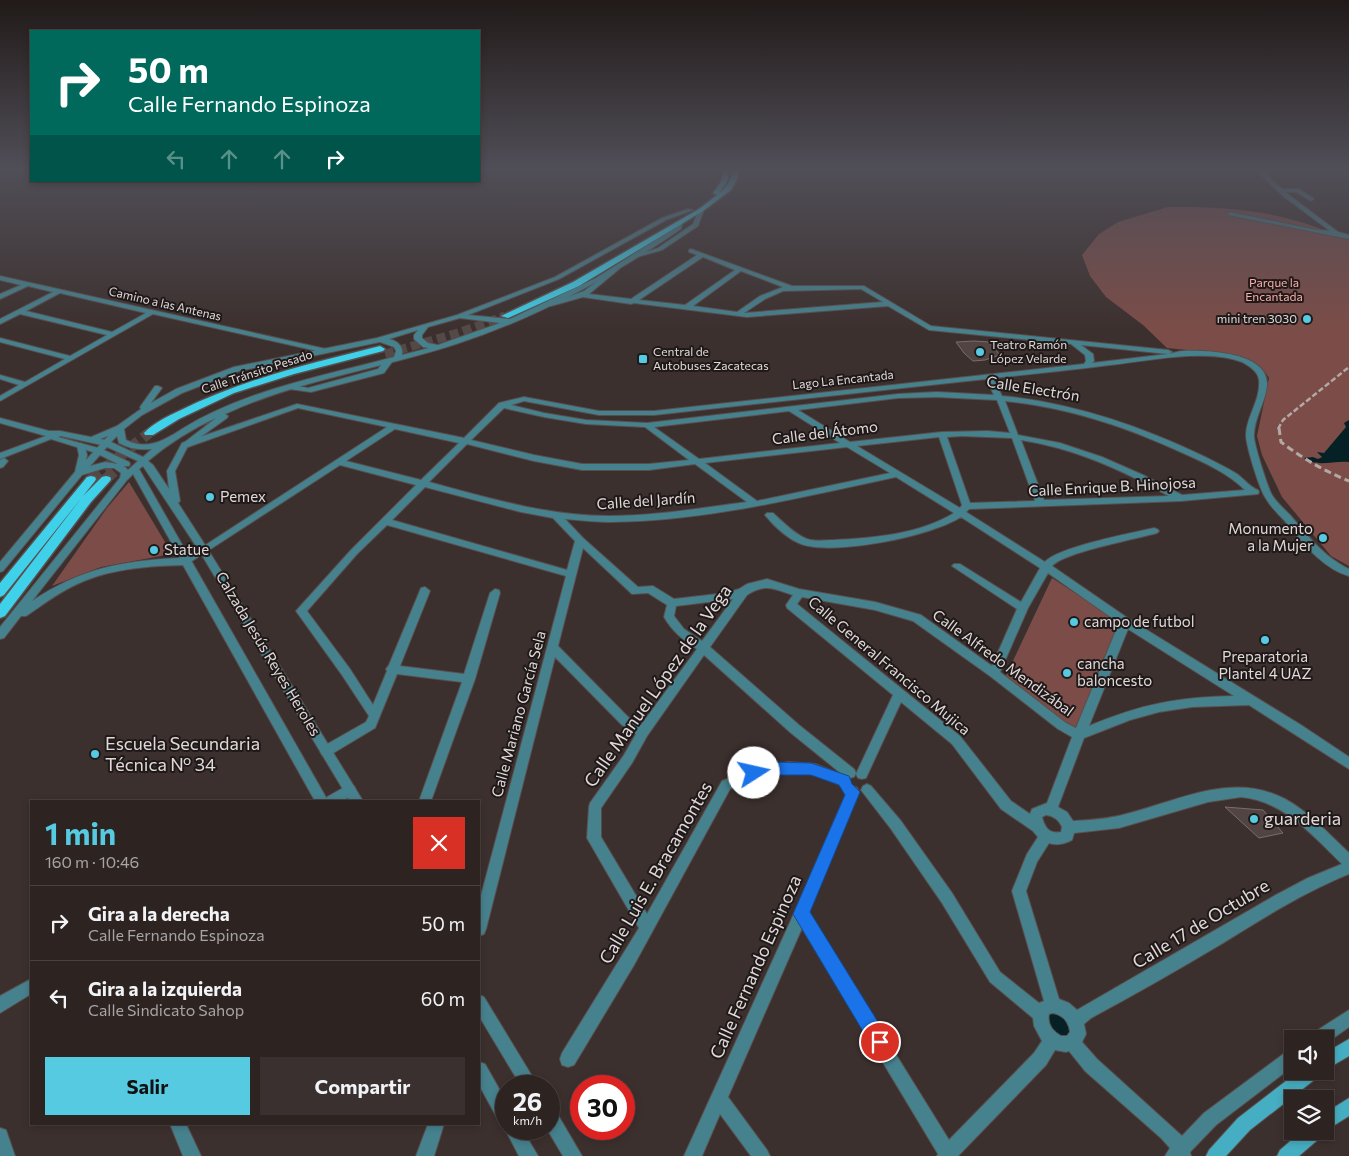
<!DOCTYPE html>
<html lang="es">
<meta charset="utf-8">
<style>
body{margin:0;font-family:Commissioner,sans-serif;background:#39302f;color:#f1f3f6;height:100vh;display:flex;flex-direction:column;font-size:19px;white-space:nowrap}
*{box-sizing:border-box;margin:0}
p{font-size:16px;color:#a7a4a5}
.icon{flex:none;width:28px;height:28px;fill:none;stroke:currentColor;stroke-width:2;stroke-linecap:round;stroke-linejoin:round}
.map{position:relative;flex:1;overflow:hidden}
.sheet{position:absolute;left:30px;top:800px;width:450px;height:325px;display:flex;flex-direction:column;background:#2d2422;border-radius:0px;box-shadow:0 2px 8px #0003,0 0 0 1px #484140}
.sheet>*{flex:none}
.top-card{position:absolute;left:30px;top:30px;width:450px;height:152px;border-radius:0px;box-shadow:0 2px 8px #0003,0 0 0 1px #484140;background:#00695c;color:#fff;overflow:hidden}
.buttons{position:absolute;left:1284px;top:1030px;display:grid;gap:10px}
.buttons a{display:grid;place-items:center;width:50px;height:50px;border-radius:0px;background:#2d2422;box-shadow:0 2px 8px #0003,0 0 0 1px #484140;font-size:25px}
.speed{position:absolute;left:495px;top:1075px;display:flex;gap:10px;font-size:25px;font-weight:700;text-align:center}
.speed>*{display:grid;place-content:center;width:65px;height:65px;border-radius:50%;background:#2d2422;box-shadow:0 2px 8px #0003,0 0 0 1px #484140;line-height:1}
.speed small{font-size:12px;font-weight:400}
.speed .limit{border:8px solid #d22;background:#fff;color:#111}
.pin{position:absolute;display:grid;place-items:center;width:42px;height:42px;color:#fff;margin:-21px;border:2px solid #fff;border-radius:50%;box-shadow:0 1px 5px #0007}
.me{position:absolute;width:55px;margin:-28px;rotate:80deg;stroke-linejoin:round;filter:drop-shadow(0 0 4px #0008)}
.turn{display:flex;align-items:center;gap:18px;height:105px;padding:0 15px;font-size:22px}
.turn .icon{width:65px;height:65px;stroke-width:2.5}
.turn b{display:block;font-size:35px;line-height:42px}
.lanes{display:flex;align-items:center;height:48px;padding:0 15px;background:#0003;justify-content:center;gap:25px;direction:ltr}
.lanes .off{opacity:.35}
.round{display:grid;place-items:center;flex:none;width:52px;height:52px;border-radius:0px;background:#39302f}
.overview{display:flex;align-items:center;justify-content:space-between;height:85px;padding:0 15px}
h1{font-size:30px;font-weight:700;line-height:38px;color:#55cae0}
.button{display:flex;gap:10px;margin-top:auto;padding:10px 15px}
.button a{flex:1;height:58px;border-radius:0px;background:#55cae0;color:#111;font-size:20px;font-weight:700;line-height:58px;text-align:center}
.button a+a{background:#39302f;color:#f1f3f6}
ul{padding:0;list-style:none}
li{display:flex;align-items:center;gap:15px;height:75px;padding:0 15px;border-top:1px solid #484140}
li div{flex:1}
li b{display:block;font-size:19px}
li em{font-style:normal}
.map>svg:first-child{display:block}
</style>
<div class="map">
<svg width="1349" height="1156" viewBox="0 0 1349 1156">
<rect width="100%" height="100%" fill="#3c302e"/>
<path fill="#7c4d48" d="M1168,207C1236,206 1286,212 1349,240V566L1331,556L1282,497L1262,455L1257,436L1269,378L1265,372L1244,358L1216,353L1167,348L1143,325L1106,297L1090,276L1082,255L1099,234L1118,222Z
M129,482L171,552L161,556L101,567L52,586L107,508Z
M1052,578L1120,622L1075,734L1004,680Z"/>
<path fill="#052126" d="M1349,420V462C1335,460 1316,468 1304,458L1313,457L1318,459L1322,457L1317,452L1324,453L1346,427L1344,423Z
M1054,1012L1062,1014L1072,1029L1069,1036L1063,1038L1048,1028V1016Z"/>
<path fill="#514442" stroke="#7b6d6b" d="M974,341L989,342L1000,355L985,360L973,361L964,353L956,342Z
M1225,807L1263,810L1283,833L1259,838Z"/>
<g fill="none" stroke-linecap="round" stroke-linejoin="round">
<path stroke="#554948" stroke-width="9" stroke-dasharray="9 4.5" stroke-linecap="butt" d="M385,354L458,333L505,316"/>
<path stroke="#554948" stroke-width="11" stroke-dasharray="11 5.5" stroke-linecap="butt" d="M91,479L149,433
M106,479L127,459"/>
<g stroke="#5a4e4d" stroke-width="2">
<path id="minor" d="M1255,169H1260L1282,189H1299L1313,198L1314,199L1311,201L1296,192H1285L1338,232L1349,235V239L1228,215V213L1230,212L1312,229L1330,231L1283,196Z
M699,209L704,210L698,226L662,250L637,257V255L658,248L693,224Z
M691,249L792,286H864L931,326L1168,350L1172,352L1169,354C1174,353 1178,351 1183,351C1206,350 1269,352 1267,385C1266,402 1253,419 1254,437C1255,447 1267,486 1272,495C1277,503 1284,509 1290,515C1308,536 1324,557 1349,569V576C1321,568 1302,541 1284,520C1277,513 1270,506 1265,497C1259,487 1246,446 1246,435C1246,417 1261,400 1259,380C1258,371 1249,366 1242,362C1207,348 1147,361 1110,365C1071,370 1032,374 993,378L1002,396C1073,403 1140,426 1203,456C1215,462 1226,467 1237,474C1244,479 1251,488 1258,490L1259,492L1258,494L1181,501L969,509L966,512L1045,562C1058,547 1132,533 1154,528L1157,529L1159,531L1157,533C1136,539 1065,552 1052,566L1129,619L1301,725L1349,757V769L1249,705L1192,707L1159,712L1130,720L1084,738L1058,807L1067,812L1073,821C1091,820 1109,819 1126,814C1178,801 1233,771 1285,799C1309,812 1329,834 1349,853V874C1302,893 1260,920 1218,946C1176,971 1134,995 1091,1018L1084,1024L1086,1034L1082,1042L1097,1059L1182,1136L1204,1113L1286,1052L1292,1050V1067L1216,1125L1190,1152L1191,1156H1165L1170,1148L1161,1138L1085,1071L1069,1051L1066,1052L1055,1050L1046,1065L958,1156H937L938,1154L802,928L728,1097L767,1150L770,1156H751L720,1114L702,1156H684L796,909L847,792L849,788L853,786L857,788L859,792L808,913L949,1140L1034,1053L1042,1041L1034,1026L1033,1018L990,982L942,903L891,829L861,790L863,786L867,784L871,786L901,821L952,893L1000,972L1039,1003L1044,1001L1012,891L1027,854L1038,837L1033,831L1001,809L952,744L901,702L866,778L862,779L858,778L856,774L893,695L787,608L786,605L793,595C774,589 765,583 747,595L710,647L799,725L854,769L856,773L854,777L849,778L850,781L848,785L844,787C835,783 827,778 818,776C789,767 756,775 730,789L634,965L574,1065L568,1067L562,1065L560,1059L562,1053L639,928L587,838L589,807L590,803L624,755L636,734L622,725L555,657L486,929L484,934L479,936V903L566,576L387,525L357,554L307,611L350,669L373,705L387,671L386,669L389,665L421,588L425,587L430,591L400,666L464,674L490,593L495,589L499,590L500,593L475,679L431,801H419L462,682L397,674L375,728L330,755L326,756L322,755L320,751L322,747L366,722L369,716L342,675L296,611L351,550L416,485L340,465L189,563L186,564L181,561L387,427L298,408L188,447H182L181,445L182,443L297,404L464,438L499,403L524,397L599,411H654L1084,364L1086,361L1085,355L1071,344L929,330L888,306L747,317L634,303L631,304L583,297L551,306L548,304L584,291L616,267L619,269L618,270L589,294L631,299L697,255L689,252V250ZM703,257L735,270L685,305L639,300ZM741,271L783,287L760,296L737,312L693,306ZM861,289L883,302L744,313L765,299L783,291ZM1081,345L1168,354L1092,363L1094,361L1093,354ZM986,379L994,395L937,392L898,394L647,423L586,420L544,413L511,405L524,401L599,415H654ZM937,397L997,400L1010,433L988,431L942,432L850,442L798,410L898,398ZM1005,401C1067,407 1127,427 1183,453C1205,463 1228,473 1245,490L1182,495L1143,475L1102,457L1060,443L1018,435ZM504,408L544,417L586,424L645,427L689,460L649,464H582L534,455L471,440ZM789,411L840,443L699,459L654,427ZM395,429L459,443L421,480L346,461ZM962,436L1012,438L1035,501L970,503L947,437ZM939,437L962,505L960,508L857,446ZM1021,440C1074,448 1122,470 1169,496L1044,500ZM467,444L534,461L582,470H649L695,464L747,502C701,508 655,516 609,516C548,516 488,498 429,482ZM847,447L890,473L757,501L705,463ZM896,477L954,513C920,534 874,538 834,540C826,540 815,542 807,539C794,534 783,522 773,513H767L765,515C774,526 788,539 801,544C834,556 932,536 961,517L1040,568L1021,602L960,564H954L952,566L1017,609L992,666L921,615L875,602L799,589L767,579L747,584L739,589L726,593L674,599L653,586L638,587L583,538L565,519C580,520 595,522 611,522C707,521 802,497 896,477ZM425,487L521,512L553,518L575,541L567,570L392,520ZM583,548L632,594L648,593L667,605L664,617C673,632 682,639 697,649L641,725L630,719L558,646ZM1048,573L1119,623L1076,728L1066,723L1000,672L1028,608ZM802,597L875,610L913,621L990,676L1058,729L1072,737L1047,803L1032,809L1030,814L1011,801L960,736L797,604ZM733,599L702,641L684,629L674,616L676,606ZM1128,629L1234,696C1178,697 1141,704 1089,726ZM704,655L791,733L843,775L815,764L789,762L756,767L722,781L647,914L601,837V808L632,763L647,736ZM1241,797C1284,801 1313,836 1342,864L1308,878L1274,896L1077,1010L1069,1003L1059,999L1026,891L1037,862L1049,843C1057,846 1064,844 1072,840L1074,833L1119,828L1208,802ZM1046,815C1054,816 1059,820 1062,827L1061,832C1049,834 1045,828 1042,817ZM1053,1013C1063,1015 1069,1022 1070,1032L1067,1036H1061C1052,1031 1047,1024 1049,1014Z
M0,276L326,349L330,351L326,353L153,314L0,401V396L19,385L0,379V375L25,382L65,359L0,342V338L70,356L107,335L20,314L0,324V319L53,292L28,286L0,299V294L21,285L0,280ZM60,293L146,313L112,332L26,311Z
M385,360H388L392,362L384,373L311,392L289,389L288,387L292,385L308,388L378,369Z
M0,418L49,431H60L106,440L110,443L106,446L61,436L58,437L102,449L103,451L99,454L51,439L0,459V453L46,436L0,423Z
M4,458L8,461L3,467L0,468V460Z
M350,784L354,786L356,790C350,802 336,801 325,801L327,797Z
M31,979V994L0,1013V996Z
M1349,1010V1027L1325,1044V1039H1311L1313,1033Z
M170,1124H186L201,1156H183Z
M428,1124H444L434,1156H416Z
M0,1128L6,1130L15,1156H0Z"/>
</g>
<g stroke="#5a4e4d" stroke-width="2">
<path id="tertiary" d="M688,209L693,210L666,220L559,279L468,315L510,319L596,278L676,227L678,221L683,222L681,229C611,277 537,318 456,344C380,369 298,380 225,414L228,416L227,418L188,446L175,471L180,501L178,503L207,548L363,801H350L200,552L143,466L139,469L328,801H315L183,565C145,566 106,569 71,587C55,595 41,606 26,616H21L4,638L0,639V627L120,478L121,473L114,468H105L82,475L3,571L0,572V562L75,472L79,455L77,446L78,444L81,443L85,446L87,455L86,460L108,436L92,442L88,440L89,438L117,426L141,409L140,407L155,386H158L162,388L151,403L176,389L234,367L377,338L457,315L555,277L662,218ZM460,318L500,323L438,345L428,343L422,338V335L428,327ZM418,330L414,335V339L423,347L429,348L402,355C404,346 397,341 389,339ZM380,342L394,347L396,351L394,357C323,376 245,390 182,429C165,440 147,451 126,440L124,429L142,415L182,393L239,371ZM216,418L181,445L167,471L169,489L153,465L148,461C169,443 192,429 216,418ZM117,436L119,443C130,449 140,450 152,449L143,457L111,442ZM107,447L138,461L128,470L124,466H129L130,464L129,462L104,450ZM100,455L118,464L105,462L90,466ZM133,474L180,558C121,561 82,568 32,601L127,480Z
M479,995L484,997L538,1086H521L479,1016Z
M479,1062L485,1064L506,1101V1129H522L538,1156H519L505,1129L506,1125L500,1123L479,1085Z
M549,1108L555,1110L582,1156H563L547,1129H549Z"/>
</g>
<g stroke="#5a4e4d" stroke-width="2">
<path id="secondary" d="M1349,1039V1056L1325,1070V1053Z
M1299,1071H1320L1318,1077L1250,1130L1226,1156H1206L1209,1150L1238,1118Z
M1349,1098V1116L1325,1131V1113Z
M1302,1131H1323L1321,1137L1299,1156H1277L1280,1150Z"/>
</g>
<g stroke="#5a4e4d" stroke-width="3">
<path id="primary" d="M724,169H730L727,182L719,193C728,186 731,180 733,169H739L738,178L731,190L703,211L579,286L508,318L501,316L573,282L699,209L717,195L713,193L721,182Z
M380,346L385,349L383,351L294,374L234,393L179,419L153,435H145L144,433C152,424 168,416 179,411C243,379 312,363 380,346Z
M91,476L95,477L96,479L95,481L4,595L0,597V583L87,477Z
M106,476L110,477L111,479L110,481L91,502L5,616L0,618V604L83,496L102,477Z"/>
</g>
<use href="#minor" fill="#46828e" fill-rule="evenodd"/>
<use href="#tertiary" fill="#46828e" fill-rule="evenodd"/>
<use href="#secondary" fill="#46aec2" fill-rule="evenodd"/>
<use href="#primary" fill="#3fd0ea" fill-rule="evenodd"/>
<path stroke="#b2a9a7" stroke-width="2.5" stroke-dasharray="5.5 2.5" stroke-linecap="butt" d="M1278,429L1283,420L1349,367"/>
<path stroke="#b2a9a7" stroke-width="3" stroke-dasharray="7 4" stroke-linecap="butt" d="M1279,428L1281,442C1302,458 1324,471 1349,481"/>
</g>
<linearGradient id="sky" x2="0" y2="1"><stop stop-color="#211a19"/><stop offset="0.51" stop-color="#504e57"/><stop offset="1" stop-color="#504e57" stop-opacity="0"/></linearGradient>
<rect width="1349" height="331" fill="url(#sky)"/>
<path fill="#1a73e8" stroke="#114b97" d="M770,762L811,763L849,776L852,784L860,792L810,912L886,1035L889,1042L886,1048L880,1051L873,1048L793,914L845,795L839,785L811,775H770L754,779L749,777L747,773L749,769Z"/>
<g fill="#55cae0" stroke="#1f1919" stroke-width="2">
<circle cx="1307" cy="319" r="5"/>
<circle cx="980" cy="352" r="5"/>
<rect x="638" y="354" width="10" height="10" rx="2.5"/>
<circle cx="210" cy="497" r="5"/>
<circle cx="1323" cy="538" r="5"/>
<circle cx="154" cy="550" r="5"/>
<circle cx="1074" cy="622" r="5"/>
<circle cx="1265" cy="640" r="5"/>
<circle cx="1067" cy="673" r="5"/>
<circle cx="95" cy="754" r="5"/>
<circle cx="1254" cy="819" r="5"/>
</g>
<g text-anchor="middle" stroke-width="4" stroke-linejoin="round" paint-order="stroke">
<g font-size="12" fill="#fcaea6" stroke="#1f1919">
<text x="1274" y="287">Parque la<tspan x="1274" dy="14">Encantada</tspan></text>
</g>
<g font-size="12" fill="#e1d9d8" stroke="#1f1919">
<text transform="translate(165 304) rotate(13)" y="4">Camino a las Antenas</text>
<text transform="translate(257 372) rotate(-18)" y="4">Calle Tránsito Pesado</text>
<text transform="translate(843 380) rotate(-6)" y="4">Lago La Encantada</text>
</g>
<g font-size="12" fill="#e1d9d8" stroke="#1f1919" text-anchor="start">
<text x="1297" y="323" text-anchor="end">mini tren 3030</text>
<text x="990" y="349">Teatro Ramón<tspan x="990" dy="14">López Velarde</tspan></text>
<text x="653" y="356">Central de<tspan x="653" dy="14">Autobuses Zacatecas</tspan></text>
</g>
<g font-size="15" fill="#e1d9d8" stroke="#1f1919">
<text transform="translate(1033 389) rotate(9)" y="5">Calle Electrón</text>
<text transform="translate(825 433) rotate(-7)" y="5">Calle del Átomo</text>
<text transform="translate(1112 487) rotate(-3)" y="5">Calle Enrique B. Hinojosa</text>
<text transform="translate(646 501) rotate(-4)" y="5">Calle del Jardín</text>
<text transform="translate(268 654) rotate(59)" y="5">Calzada Jesús Reyes Heroles</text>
<text transform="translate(1003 663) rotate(36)" y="5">Calle Alfredo Mendizábal</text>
<text transform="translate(889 666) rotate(40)" y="5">Calle General Francisco Mujica</text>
<text transform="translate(519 714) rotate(-75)" y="5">Calle Mariano García Sela</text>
</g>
<g font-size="15" fill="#e1d9d8" stroke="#1f1919" text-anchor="start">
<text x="220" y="502">Pemex</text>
<text x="1313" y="534" text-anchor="end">Monumento<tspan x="1313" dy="17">a la Mujer</tspan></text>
<text x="164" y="555">Statue</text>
<text x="1084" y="627">campo de futbol</text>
<text x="1265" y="662" text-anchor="middle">Preparatoria<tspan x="1265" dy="17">Plantel 4 UAZ</tspan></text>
<text x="1077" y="669">cancha<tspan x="1077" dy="17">baloncesto</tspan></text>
</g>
<g font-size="18" fill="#e1d9d8" stroke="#1f1919">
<text transform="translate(658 686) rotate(-55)" y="6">Calle Manuel López de la Vega</text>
<text transform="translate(656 873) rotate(-60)" y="6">Calle Luis E. Bracamontes</text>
<text transform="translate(1201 924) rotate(-31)" y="6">Calle 17 de Octubre</text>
<text transform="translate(756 967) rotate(-66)" y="6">Calle Fernando Espinoza</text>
</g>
<g font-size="18" fill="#e1d9d8" stroke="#1f1919" text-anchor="start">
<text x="105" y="750">Escuela Secundaria<tspan x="105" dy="21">Técnica Nº 34</tspan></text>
<text x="1264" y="825">guarderia</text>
</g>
</g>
</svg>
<div class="buttons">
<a><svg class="icon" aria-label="sound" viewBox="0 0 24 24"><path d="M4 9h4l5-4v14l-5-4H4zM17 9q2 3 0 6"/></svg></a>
<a><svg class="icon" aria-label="layers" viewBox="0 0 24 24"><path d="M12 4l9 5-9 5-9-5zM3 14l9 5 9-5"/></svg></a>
</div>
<div class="speed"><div>26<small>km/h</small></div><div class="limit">30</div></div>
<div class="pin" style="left:880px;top:1042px;background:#d93025"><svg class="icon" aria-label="arrive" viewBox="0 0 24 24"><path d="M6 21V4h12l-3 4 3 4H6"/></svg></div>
<svg class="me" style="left:754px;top:773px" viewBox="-20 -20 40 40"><circle r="19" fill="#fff"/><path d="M0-13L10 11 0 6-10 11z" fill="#1a73e8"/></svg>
<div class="top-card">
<div class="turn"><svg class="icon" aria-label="right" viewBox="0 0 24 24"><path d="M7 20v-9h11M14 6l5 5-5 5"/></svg><div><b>50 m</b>Calle Fernando Espinoza</div></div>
<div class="lanes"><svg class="icon off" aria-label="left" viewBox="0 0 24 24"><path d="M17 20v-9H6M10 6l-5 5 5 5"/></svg><svg class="icon off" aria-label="ahead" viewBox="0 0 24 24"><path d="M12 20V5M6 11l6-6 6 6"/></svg><svg class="icon off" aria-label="ahead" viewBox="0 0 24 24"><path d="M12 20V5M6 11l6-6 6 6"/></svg><svg class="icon" aria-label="right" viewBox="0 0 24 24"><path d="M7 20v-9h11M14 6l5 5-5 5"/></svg></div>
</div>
<section class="sheet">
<div class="overview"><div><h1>1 min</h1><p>160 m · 10:46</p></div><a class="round" style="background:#d93025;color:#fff"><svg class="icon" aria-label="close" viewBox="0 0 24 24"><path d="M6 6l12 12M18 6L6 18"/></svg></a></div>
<ul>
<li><svg class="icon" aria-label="right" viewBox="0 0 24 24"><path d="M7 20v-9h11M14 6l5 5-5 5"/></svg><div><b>Gira a la derecha</b><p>Calle Fernando Espinoza</p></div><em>50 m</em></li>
<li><svg class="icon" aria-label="left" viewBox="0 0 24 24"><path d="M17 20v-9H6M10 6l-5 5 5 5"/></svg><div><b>Gira a la izquierda</b><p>Calle Sindicato Sahop</p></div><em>60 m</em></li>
</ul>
<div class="button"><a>Salir</a><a>Compartir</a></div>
</section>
</div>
